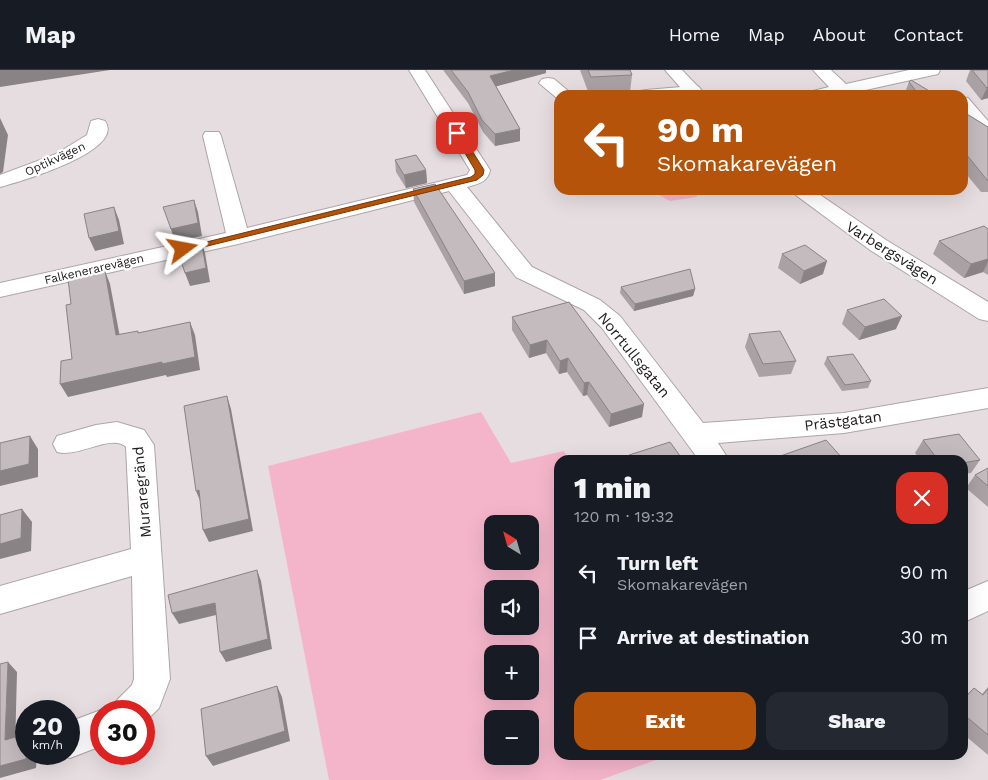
<!DOCTYPE html>
<meta charset="utf-8">
<style>
body{margin:0;font-family:"Work Sans",sans-serif;background:#242831;color:#f1f3f6;height:100vh;display:flex;flex-direction:column;font-size:19px;white-space:nowrap}
*{box-sizing:border-box;margin:0}
p{font-size:16px;color:#9ea1a6}
.icon{flex:none;width:28px;height:28px;fill:none;stroke:currentColor;stroke-width:2;stroke-linecap:round;stroke-linejoin:round}
.map{position:relative;flex:1;overflow:hidden}
.side{position:absolute;left:554px;top:385px;width:414px;height:305px;display:flex;flex-direction:column;background:#171b24;border-radius:15px;box-shadow:0 5px 20px #0002}
.side>*{flex:none}
.hud{position:absolute;left:554px;top:20px;width:414px;height:105px;border-radius:15px;box-shadow:0 5px 20px #0002;background:#b45309;color:#fff;overflow:hidden}
.needle{width:32px;rotate:323deg}
.buttons{position:absolute;left:484px;top:445px;display:grid;gap:10px}
.buttons a{display:grid;place-items:center;width:55px;height:55px;border-radius:10px;background:#171b24;box-shadow:0 5px 20px #0002;font-size:25px}
.speed{position:absolute;left:15px;top:630px;display:flex;gap:10px;font-size:25px;font-weight:700;text-align:center}
.speed>*{display:grid;place-content:center;width:65px;height:65px;border-radius:50%;background:#171b24;box-shadow:0 5px 20px #0002;line-height:1}
.speed small{font-size:12px;font-weight:400}
.speed .limit{border:8px solid #d22;background:#fff;color:#111}
.pin{position:absolute;display:grid;place-items:center;width:42px;height:42px;color:#fff;margin:-21px;border-radius:10px;box-shadow:0 2px 8px #0006}
.me{position:absolute;width:55px;margin:-28px;rotate:77deg;stroke-linejoin:round;filter:drop-shadow(0 0 4px #0008)}
.turn{display:flex;align-items:center;gap:18px;height:105px;padding:0 20px;font-size:22px}
.turn .icon{width:65px;height:65px;stroke-width:2.5}
.turn b{display:block;font-size:35px;line-height:42px}
.round{display:grid;place-items:center;flex:none;width:52px;height:52px;border-radius:15px;background:#242831}
.head{display:flex;align-items:center;justify-content:space-between;height:85px;padding:0 20px}
h1{font-size:30px;font-weight:800;line-height:38px}
.button{display:flex;gap:10px;margin-top:auto;padding:10px 20px}
.button a{flex:1;height:58px;border-radius:15px;background:#b45309;color:#fff;font-size:20px;font-weight:800;line-height:58px;text-align:center}
.button a+a{background:#242831;color:#f1f3f6}
ul{padding:0;list-style:none}
li{display:flex;align-items:center;gap:15px;height:65px;padding:0 20px}
li div{flex:1}
li b{display:block;font-size:19px}
li em{font-style:normal}
header{display:flex;align-items:center;gap:30px;box-sizing:border-box;height:70px;padding:0 25px;background:#171b24;border-bottom:1px solid #363941}
header strong{font-size:24px}
nav{display:flex;gap:28px;margin-inline-start:auto;font-size:18px}
.map>svg:first-child{display:block}
</style>
<header>
<strong>Map</strong>
<nav><a>Home</a><a>Map</a><a>About</a><a>Contact</a></nav>
</header>
<div class="map">
<svg width="988" height="710" viewBox="0 0 988 710">
<rect width="100%" height="100%" fill="#e6dde0"/>
<path fill="#f4b5ca" fill-rule="evenodd" d="M650,120H700L696,127L670,131Z
M481,342L511,393L564,381L569,390H559V685H670L600,710H329L268,396ZM492,454H530V491H492ZM492,519H530V556H492ZM492,584H530V621H492ZM492,649H530V686H492Z"/>
<g fill="none" stroke-linecap="round" stroke-linejoin="round">
<g stroke="#ada5a8" stroke-width="2">
<path id="minor" d="M409,0H425L490,100C488,112 478,114 467,117L532,197L600,230L620,246L703,353L844,343L988,318V338L844,363L718,373L729,390H699L602,258L584,240L516,207L449,121L238,174L0,227V213L226,163L203,66L205,62H219L221,66L247,158L467,105L470,100Z
M813,0H831L846,14L909,0H940L938,4L843,25H810L813,21L829,17Z
M548,8L554,9L573,25H559L558,29L539,13L542,9Z
M693,16L699,17L702,21L699,25H637L640,21L646,20Z
M962,27L968,28L988,51V68L981,66L962,44Z
M98,49L105,51C126,81 19,112 0,117V105L56,84L87,65L91,51Z
M117,352L144,360L154,375L170,609L159,638L144,653V641H113L118,629L132,615L134,609L132,506L0,544V516L131,479L126,377C112,363 78,388 57,382L53,374L57,366L96,355Z
M988,511V541L962,553V522Z
M101,640L104,641H101V676L70,688L59,684H69V652Z"/>
</g>
<g stroke="#ada5a8" stroke-width="2">
<path id="major" d="M665,0H682L706,25H687Z
M789,120H813L886,170L988,232V251L979,249L870,180Z"/>
</g>
<use href="#minor" fill="#fff" fill-rule="evenodd"/>
<use href="#major" fill="#fff" fill-rule="evenodd"/>
</g>
<path fill="#a9a1a3" d="M443,0H546V3L496,16L520,59V71L495,76L483,62L468,33Z
M580,0H630L632,5L630,22L589,24Z
M970,0H988V28L981,30L966,11Z
M909,12L936,25H904Z
M962,41L988,57V122H981L962,99Z
M395,90L426,100L427,113L406,118L396,102Z
M413,119L495,216L464,224L414,132Z
M988,159V205L983,202L964,208L933,184L939,171Z
M782,184L823,204L800,214L778,198Z
M621,217L695,219L693,226L634,241L620,223Z
M569,232L642,347L609,357L587,325L583,326L567,302L559,304L546,283L529,288L512,260V247Z
M847,240L896,259L859,270L842,254Z
M749,264L796,291L791,304L759,307L745,277Z
M827,287L871,311L868,318L842,321L824,294Z
M923,370L980,390L971,403L962,404V390H921L915,383Z
M629,385L683,390H628Z
M988,398V437L966,418L975,405Z
M988,617V685L962,663V629L974,618L982,624Z"/>
<path fill="#898385" d="M0,0H110L0,17Z
M514,0H546V3L490,18V6Z
M988,17V28L981,30L987,18Z
M0,48L8,65L3,102L0,104Z
M520,59V71L495,76V64Z
M426,100L427,113L406,118L404,105Z
M194,130L198,142L202,166L175,172L171,159Z
M114,137L119,150L124,174L95,181L89,168Z
M201,170L205,183L210,212L190,216L185,203Z
M988,189V192L983,202L964,208L971,194Z
M827,191L823,204L800,214L804,201Z
M105,201L110,214L122,278L116,265Z
M495,203V216L464,224V211Z
M695,219L693,226L634,241L635,234Z
M902,246L896,259L859,270L865,257Z
M190,252L195,265L200,300L167,307L166,305L68,327L60,314Z
M547,270L546,283L529,288L530,275Z
M568,288L567,302L559,304L560,291Z
M589,312L587,325L583,326L584,313Z
M227,326L231,339L253,461L209,472L203,460Z
M644,334L642,347L609,357L611,344Z
M30,366L38,379V407L0,416V401Z
M199,420L201,433L196,421Z
M22,439L32,452L31,481L0,489V474Z
M257,500L261,511L272,579L226,592L220,582Z
M215,533L220,544L179,554L172,543Z
M8,592L17,602L15,679L5,670Z
M277,616L282,627L290,671L213,696L206,686Z
M26,684H37L36,698L0,708V696Z"/>
<path fill="#c4bbbe" stroke="#898385" d="M451,0H514L490,6L520,59L495,64L482,50L468,22Z
M588,0H630L632,5L591,7Z
M972,0H988V17L987,18Z
M911,10L936,25H919L909,12Z
M962,41L988,57V110H987L962,79Z
M416,85L426,100L404,105L395,90Z
M435,114L495,203L464,211L413,119Z
M194,130L198,153L171,159L163,137Z
M114,137L119,161L89,168L84,144Z
M984,156L988,159V189L971,194L939,171Z
M201,170L206,198L185,203L176,176Z
M805,175L827,191L804,201L782,184Z
M690,199L695,219L635,234L621,217Z
M105,201L116,265L138,261V263L190,252L195,287L162,294V292L60,314L61,291L72,289L66,235L71,234L68,209Z
M884,229L902,246L865,257L847,240Z
M569,232L644,334L611,344L589,312L584,313L568,288L560,291L547,270L530,275L512,247Z
M780,261L796,291L763,294L749,264Z
M853,284L871,311L845,315L827,287Z
M227,326L249,449L203,460L199,420L196,421L184,336Z
M959,364L980,390L962,393V390H938L923,370Z
M30,366L29,394L0,401V373Z
M826,370L844,390H769Z
M670,372L683,390H632L629,385Z
M988,398V416L975,405Z
M22,439L21,468L0,474V445Z
M257,500L268,569L220,582L215,533L172,543L168,525Z
M8,592L5,670L26,664V689L0,696V594Z
M277,616L285,661L206,686L201,639Z
M974,618L983,625L988,619V665L962,643V631Z"/>
<path fill="#b45309" stroke="#753606" d="M457,61L461,63L484,100L483,105L477,110L183,182L178,179L471,107L475,104V100L453,63Z"/>
<g text-anchor="middle" stroke-width="4.5" stroke-linejoin="round" paint-order="stroke">
<g font-size="12" fill="#201c1d" stroke="#fff">
<text transform="translate(55 89) rotate(-25)" y="4">Optikvägen</text>
<text transform="translate(94 199) rotate(-13)" y="4">Falkenerarevägen</text>
</g>
<g font-size="15" fill="#201c1d" stroke="#fff">
<text transform="translate(892 183) rotate(32)" y="5">Varbergsvägen</text>
<text transform="translate(634 285) rotate(51)" y="5">Norrtullsgatan</text>
<text transform="translate(843 351) rotate(-7)" y="5">Prästgatan</text>
<text transform="translate(142 422) rotate(-95)" y="5">Muraregränd</text>
</g>
</g>
</svg>
<div class="buttons">
<a><svg class="needle" viewBox="-14 -14 28 28"><path d="M0-13l5 13h-10z" fill="#e53935"/><path d="M0 13l5-13h-10z" fill="#9ea1a6"/></svg></a>
<a><svg class="icon" aria-label="sound" viewBox="0 0 24 24"><path d="M4 9h4l5-4v14l-5-4H4zM17 9q2 3 0 6"/></svg></a>
<a>+</a>
<a>−</a>
</div>
<div class="speed"><div>20<small>km/h</small></div><div class="limit">30</div></div>
<div class="pin" style="left:457px;top:63px;background:#d93025"><svg class="icon" aria-label="arrive" viewBox="0 0 24 24"><path d="M6 21V4h12l-3 4 3 4H6"/></svg></div>
<svg class="me" style="left:183px;top:179px" viewBox="-20 -20 40 40"><path d="M0-17L14 15 0 8-14 15z" fill="#b45309" stroke="#fff" stroke-width="4"/></svg>
<div class="hud">
<div class="turn"><svg class="icon" aria-label="left" viewBox="0 0 24 24"><path d="M17 20v-9H6M10 6l-5 5 5 5"/></svg><div><b>90 m</b>Skomakarevägen</div></div>
</div>
<section class="side">
<div class="head"><div><h1>1 min</h1><p>120 m · 19:32</p></div><a class="round" style="background:#d93025;color:#fff"><svg class="icon" aria-label="close" viewBox="0 0 24 24"><path d="M6 6l12 12M18 6L6 18"/></svg></a></div>
<ul>
<li><svg class="icon" aria-label="left" viewBox="0 0 24 24"><path d="M17 20v-9H6M10 6l-5 5 5 5"/></svg><div><b>Turn left</b><p>Skomakarevägen</p></div><em>90 m</em></li>
<li><svg class="icon" aria-label="arrive" viewBox="0 0 24 24"><path d="M6 21V4h12l-3 4 3 4H6"/></svg><div><b>Arrive at destination</b></div><em>30 m</em></li>
</ul>
<div class="button"><a>Exit</a><a>Share</a></div>
</section>
</div>
